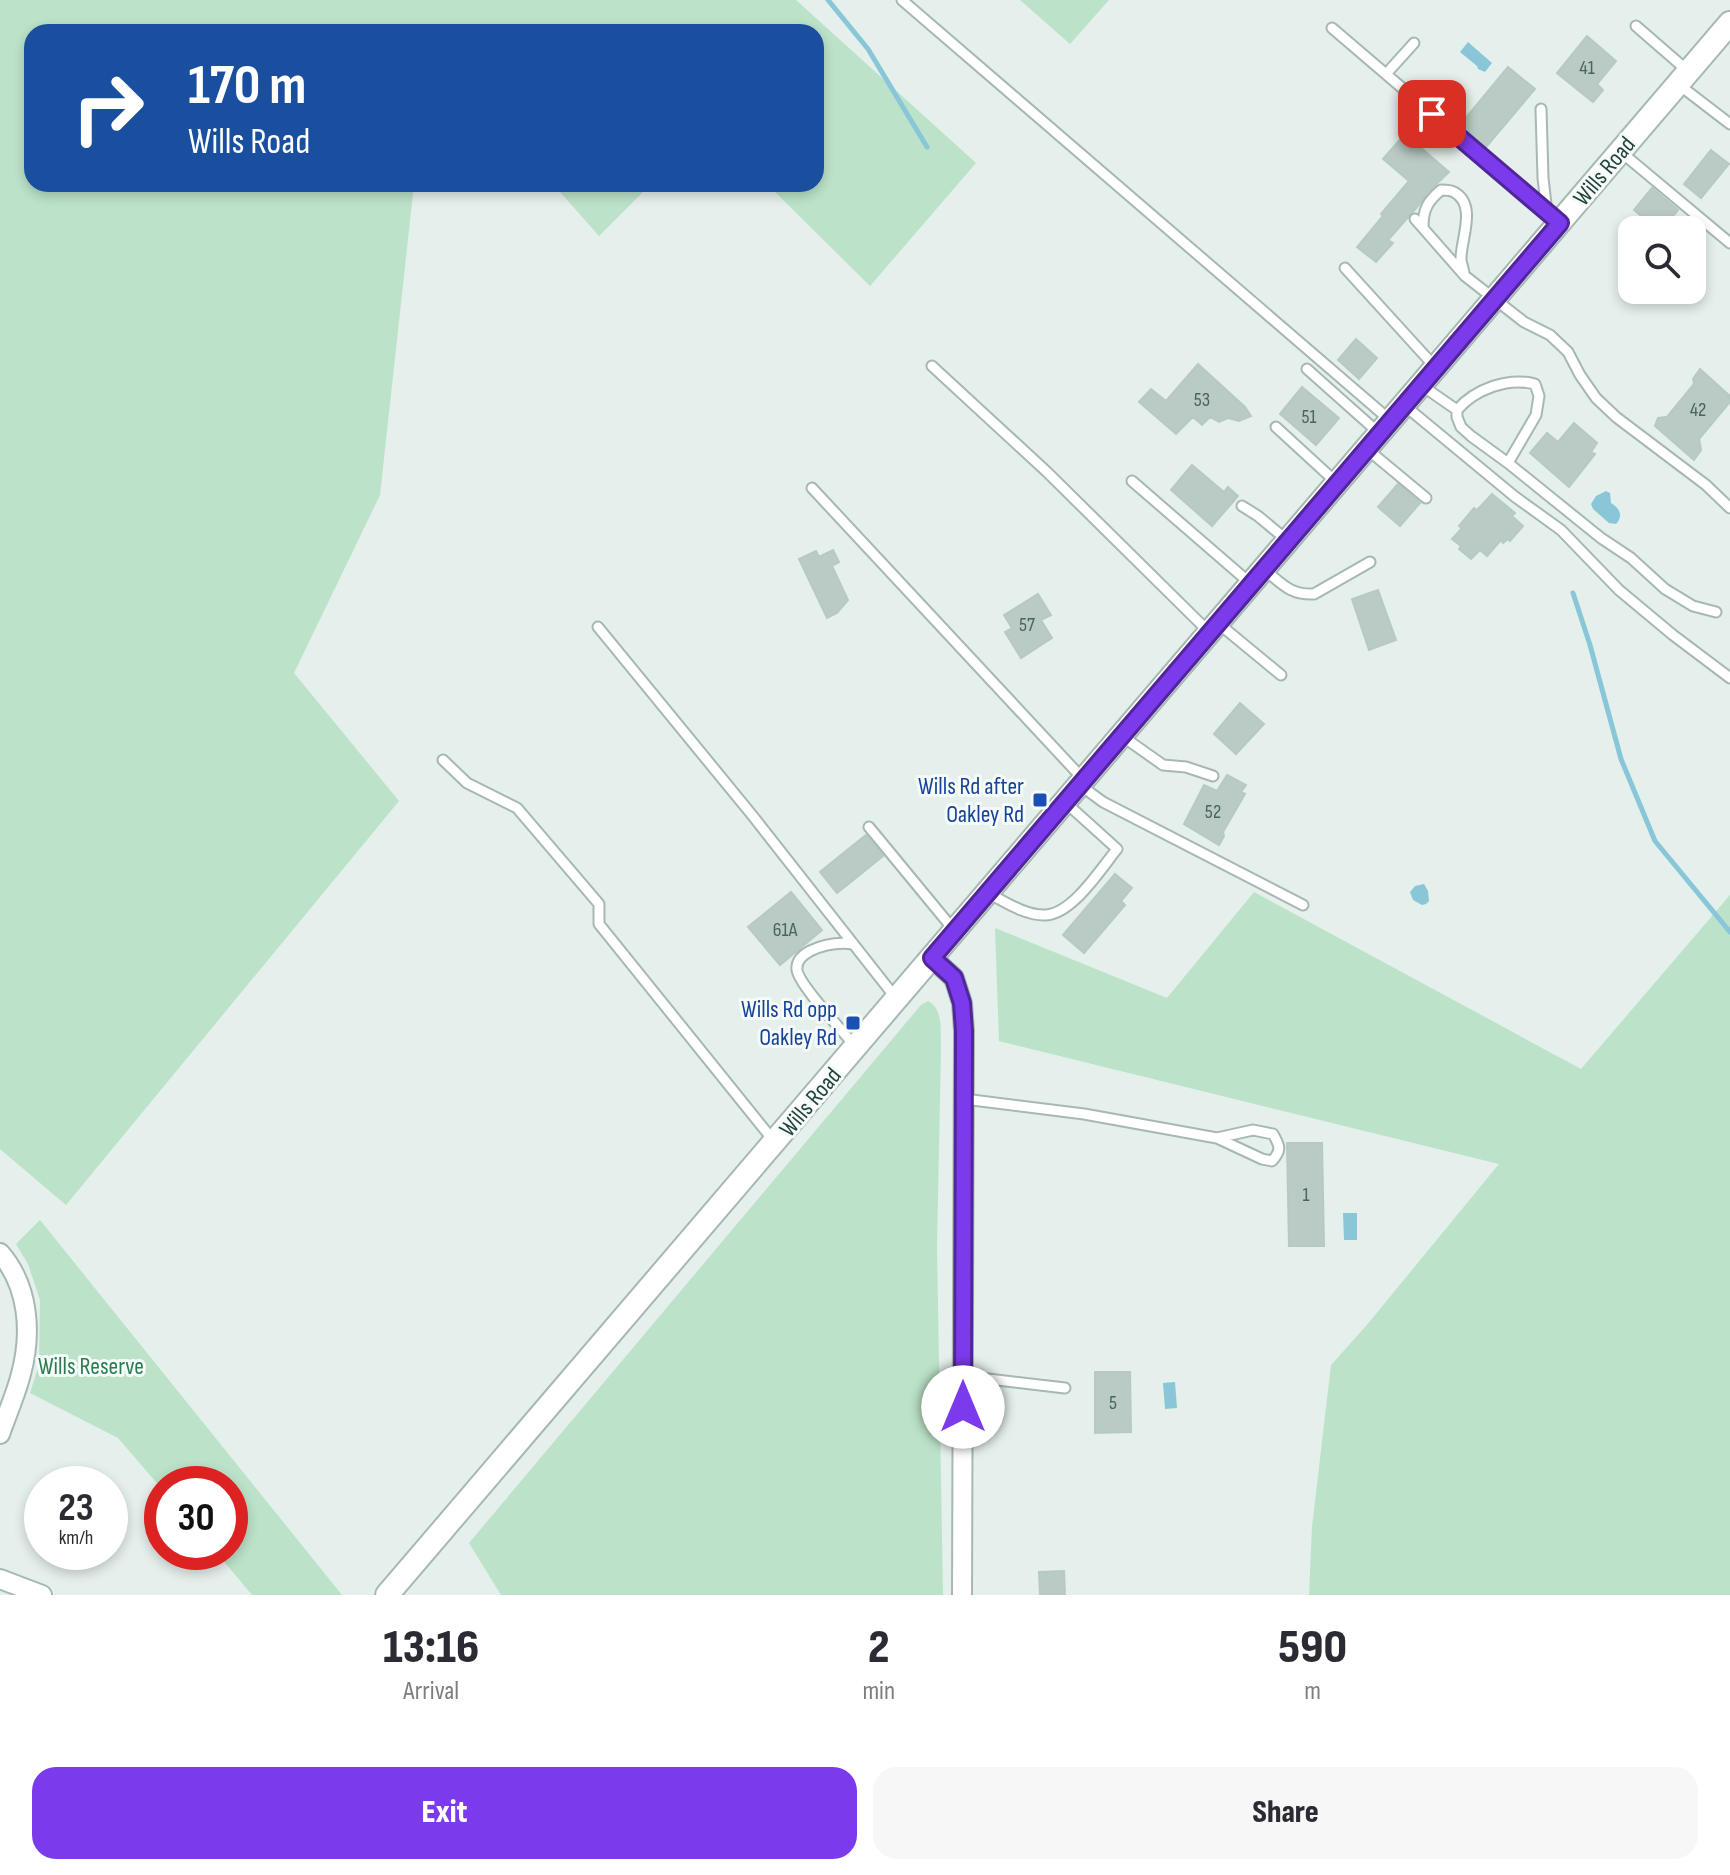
<!DOCTYPE html>
<style>
body{margin:0;font-family:"Sofia Sans Condensed",sans-serif;background:#f7f7f7;color:#2b2b33;height:100vh;display:flex;flex-direction:column;font-size:30px;white-space:nowrap}
*{box-sizing:border-box;margin:0}
p{font-size:26px;color:#7c7c81}
.icon{flex:none;width:44px;height:44px;fill:none;stroke:currentColor;stroke-width:2;stroke-linecap:round;stroke-linejoin:round}
.map{position:relative;height:1595px;overflow:hidden}
.side{display:flex;flex-direction:column;background:#fff;flex:1}
.side>*{flex:none}
.banner{position:absolute;left:24px;top:24px;width:800px;height:168px;border-radius:24px;box-shadow:0 4px 12px #0003;background:#1a4fa0;color:#fff;overflow:hidden}
.controls{position:absolute;left:1618px;top:216px;display:grid;gap:16px}
.controls a{display:grid;place-items:center;width:88px;height:88px;border-radius:16px;background:#fff;box-shadow:0 4px 12px #0003;font-size:40px}
.speed{position:absolute;left:24px;top:1466px;display:flex;gap:16px;font-size:40px;font-weight:700;text-align:center}
.speed>*{display:grid;place-content:center;width:104px;height:104px;border-radius:50%;background:#fff;box-shadow:0 4px 12px #0003;line-height:1}
.speed small{font-size:20px;font-weight:400}
.speed .limit{border:12px solid #d22;background:#fff;color:#111}
.pin{position:absolute;display:grid;place-items:center;width:68px;height:68px;color:#fff;margin:-34px;border-radius:16px;box-shadow:0 4px 12px #0006}
.me{position:absolute;width:88px;margin:-44px;rotate:0deg;stroke-linejoin:round;filter:drop-shadow(0 0 6px #0008)}
.turn{display:flex;align-items:center;gap:28px;height:168px;padding:0 32px;font-size:36px}
.turn .icon{width:104px;height:104px;stroke-width:2.5}
.turn b{display:block;font-size:56px;line-height:68px}
.eta{display:flex;justify-content:space-evenly;align-items:center;height:136px;text-align:center}
.eta b{font-size:48px;font-weight:800;line-height:56px}
.cta{display:flex;gap:16px;margin-top:auto;padding:16px 32px}
.cta a{flex:1;height:92px;border-radius:24px;background:#7c3aed;color:#fff;font-size:32px;font-weight:800;line-height:92px;text-align:center}
.cta a+a{background:#f7f7f7;color:#2b2b33}
.map>svg:first-child{display:block}
</style>
<div class="map">
<svg width="1730" height="1595" viewBox="0 0 1730 1595">
<rect width="100%" height="100%" fill="#e5efeb"/>
<path fill="#bce2c9" d="M0,0H796L976,163L870,286L767,184H816V32H32V184H414L380,495L294,673L399,801L66,1205L0,1149Z
M1020,0H1109L1070,44Z
M553,184H651L599,236Z
M1254,892L1581,1069L1730,895V1595H1309L1312,1527L1331,1365L1366,1326L1499,1164L999,1041L995,928L1167,998Z
M928,1001C944,1010 940,1031 941,1047L937,1247L943,1595H501L469,1543L921,1005Z
M40,1220L342,1595H252L216,1552H230V1484H162V1489L118,1438L30,1393L39,1364L40,1300L28,1264L16,1244Z"/>
<path fill="#89c7d8" d="M1468,42L1492,63L1485,72L1478,69L1477,66L1460,52Z
M1606,491L1610,493L1611,503C1619,508 1624,515 1616,524L1609,523L1593,509L1591,504L1596,496Z
M1424,884L1428,891L1429,901L1426,904L1422,905L1413,900L1410,892L1415,886Z
M1343,1213H1357V1240H1344Z
M1175,1382L1177,1408L1165,1409L1163,1383Z"/>
<g fill="none" stroke-linecap="round" stroke-linejoin="round">
<path stroke="#89c7d8" stroke-width="5" d="M828,0L868,49L927,147
M1573,593L1590,645L1621,759L1655,841L1730,932"/>
</g>
<path fill="#bacac4" stroke="#b6cac3" stroke-width="2" d="M1587,36L1616,61L1597,84L1603,90L1593,102L1557,73Z
M1508,67L1535,89L1486,147L1460,125Z
M1405,134L1449,172L1427,193L1419,205L1388,240L1393,243L1376,262L1357,247L1383,216L1381,214L1409,181L1383,159Z
M1711,150L1729,164L1701,198L1684,184Z
M1652,188L1678,210L1662,230H1657L1634,210Z
M1356,339L1377,358L1359,379L1338,360Z
M1198,364L1245,407L1251,416L1239,421L1228,418L1219,422L1210,417L1202,425L1193,417L1176,434L1139,402L1151,389L1166,401Z
M1700,369L1730,396V402L1699,439L1701,450L1694,460L1655,426L1658,418L1667,417L1694,384L1693,379Z
M1302,387L1339,418L1316,445L1280,414Z
M1574,423L1597,443L1591,452L1595,454L1569,487L1530,453L1547,433L1558,442Z
M1192,465L1224,492L1228,487L1238,496L1212,526L1171,490Z
M1398,484L1420,503L1400,526L1378,507Z
M1492,494L1515,513L1512,516L1523,526L1510,541L1508,539L1503,543L1501,540L1487,556L1480,550L1471,559L1459,549L1461,546L1452,539L1462,528L1459,526L1474,508L1477,510Z
M833,550L839,562L832,566L848,600L837,613L827,618L799,559L816,551L819,557Z
M1378,590L1396,640L1369,650L1352,599Z
M1038,594L1051,615L1041,620L1052,638L1021,658L1005,632L1012,628L1004,615Z
M1240,703L1264,724L1236,754L1214,734Z
M1227,775L1246,785L1241,792L1245,794L1223,832L1224,836L1219,845L1184,824L1204,785L1217,791Z
M866,835L883,856L837,893L820,872Z
M1115,874L1132,888L1121,901L1125,905L1084,953L1063,935Z
M791,892L822,930L780,965L748,927Z
M1287,1143H1322L1324,1246H1289Z
M1095,1372H1130L1131,1432L1095,1433Z
M1064,1571L1065,1595H1040L1039,1572Z"/>
<g fill="none" stroke-linecap="round" stroke-linejoin="round">
<g stroke="#a7b8b3" stroke-width="13">
<path id="service" d="M902,0L1391,421
M1636,26L1689,72
M1332,28L1560,223
M1386,74L1414,43
M1678,84L1730,124
M1541,109L1543,178L1547,213
M1621,152L1730,243
M1415,219L1465,276L1524,322L1550,335L1568,352L1580,375L1596,398L1616,417L1706,485L1730,508
M1423,227C1423,209 1428,201 1441,190C1445,190 1450,190 1454,192C1478,205 1460,241 1461,260C1461,262 1464,271 1464,273
M1345,268L1436,368
M932,366L1047,472L1210,633
M1307,369L1380,434
M1421,385L1457,410C1475,389 1508,377 1535,384L1539,396L1536,415L1508,463
M1404,405L1514,496L1561,530L1619,590L1673,635L1730,678
M1457,410V417L1461,427L1471,436L1508,463L1601,538L1631,558L1665,589L1693,606L1716,612
M1276,427L1337,483
M1367,449L1426,498
M1132,481L1251,584
M812,488L1084,780
M1242,506L1258,516L1288,541
M1264,569C1282,584 1290,595 1314,594L1370,562
M1218,623L1281,675
M598,627L752,815L895,997
M1122,736L1163,765L1186,767L1213,776
M443,760L467,783L517,808L599,904V924L773,1140
M1080,785L1103,802L1303,905
M869,827L953,929
M988,893C1005,902 1026,916 1046,915C1073,913 1100,870 1117,849L1065,802
M853,944C838,942 825,944 810,951C803,955 796,960 797,970C799,985 842,1030 854,1045
M964,1099L1084,1114L1217,1138L1253,1130L1273,1134C1280,1146 1282,1150 1272,1161L1262,1159L1217,1138
M963,1376L1065,1388"/>
</g>
<g stroke="#a7b8b3" stroke-width="22">
<path id="minor" d="M932,958L954,978L962,1003L964,1031L962,1595
M0,1253C29,1286 32,1333 21,1374C16,1394 7,1414 0,1434
M0,1579L42,1595"/>
</g>
<g stroke="#a7b8b3" stroke-width="26">
<path id="tertiary" d="M387,1595L1730,23"/>
</g>
<use href="#service" stroke="#fff" stroke-width="9"/>
<use href="#minor" stroke="#fff" stroke-width="18"/>
<use href="#tertiary" stroke="#fff" stroke-width="22"/>
</g>
<g fill="none" stroke-linecap="round" stroke-linejoin="round">
<g stroke="#51269a" stroke-width="20">
<path id="route" d="M963,1407L964,1031L962,1003L954,978L932,958L1560,223L1432,114"/>
</g>
<use href="#route" stroke="#7c3aed" stroke-width="14"/>
</g>
<g fill="#1a4fb4" stroke="#f6fbf9" stroke-width="3">
<rect x="1032" y="792" width="16" height="16" rx="4"/>
<rect x="845" y="1015" width="16" height="16" rx="4"/>
</g>
<g text-anchor="middle" stroke-width="6" stroke-linejoin="round" paint-order="stroke">
<g font-size="20" fill="#48655e">
<text x="1587" y="74">41</text>
<text x="1202" y="406">53</text>
<text x="1698" y="416">42</text>
<text x="1309" y="423">51</text>
<text x="1027" y="631">57</text>
<text x="1213" y="818">52</text>
<text x="785" y="936">61A</text>
<text x="1306" y="1201">1</text>
<text x="1113" y="1409">5</text>
</g>
<g font-size="24" fill="#22433c" stroke="#f6fbf9">
<text transform="translate(1604 171) rotate(-50)" y="8">Wills Road</text>
<text transform="translate(810 1102) rotate(-50)" y="8">Wills Road</text>
</g>
<g font-size="24" fill="#164399" stroke="#f6fbf9" text-anchor="end">
<text x="1024" y="794">Wills Rd after<tspan x="1024" dy="28">Oakley Rd</tspan></text>
<text x="837" y="1017">Wills Rd opp<tspan x="837" dy="28">Oakley Rd</tspan></text>
</g>
<g font-size="24" fill="#287e4f" stroke="#f6fbf9">
<text x="91" y="1374">Wills Reserve</text>
</g>
</g>
</svg>
<div class="controls">
<a><svg class="icon" aria-label="search" viewBox="0 0 24 24"><circle cx="10" cy="10" r="6"/><path d="M15 15l6 6"/></svg></a>
</div>
<div class="speed"><div>23<small>km/h</small></div><div class="limit">30</div></div>
<div class="pin" style="left:1432px;top:114px;background:#d93025"><svg class="icon" aria-label="arrive" viewBox="0 0 24 24"><path d="M6 21V4h12l-3 4 3 4H6"/></svg></div>
<svg class="me" style="left:963px;top:1407px" viewBox="-20 -20 40 40"><circle r="19" fill="#fff"/><path d="M0-13L10 11 0 6-10 11z" fill="#7c3aed"/></svg>
<div class="banner">
<div class="turn"><svg class="icon" aria-label="right" viewBox="0 0 24 24"><path d="M7 20v-9h11M14 6l5 5-5 5"/></svg><div><b>170 m</b>Wills Road</div></div>
</div>
</div>
<section class="side">
<div class="eta">
<div><b>13:16</b><p>Arrival</p></div>
<div><b>2</b><p>min</p></div>
<div><b>590</b><p>m</p></div>
</div>
<div class="cta"><a>Exit</a><a>Share</a></div>
</section>
